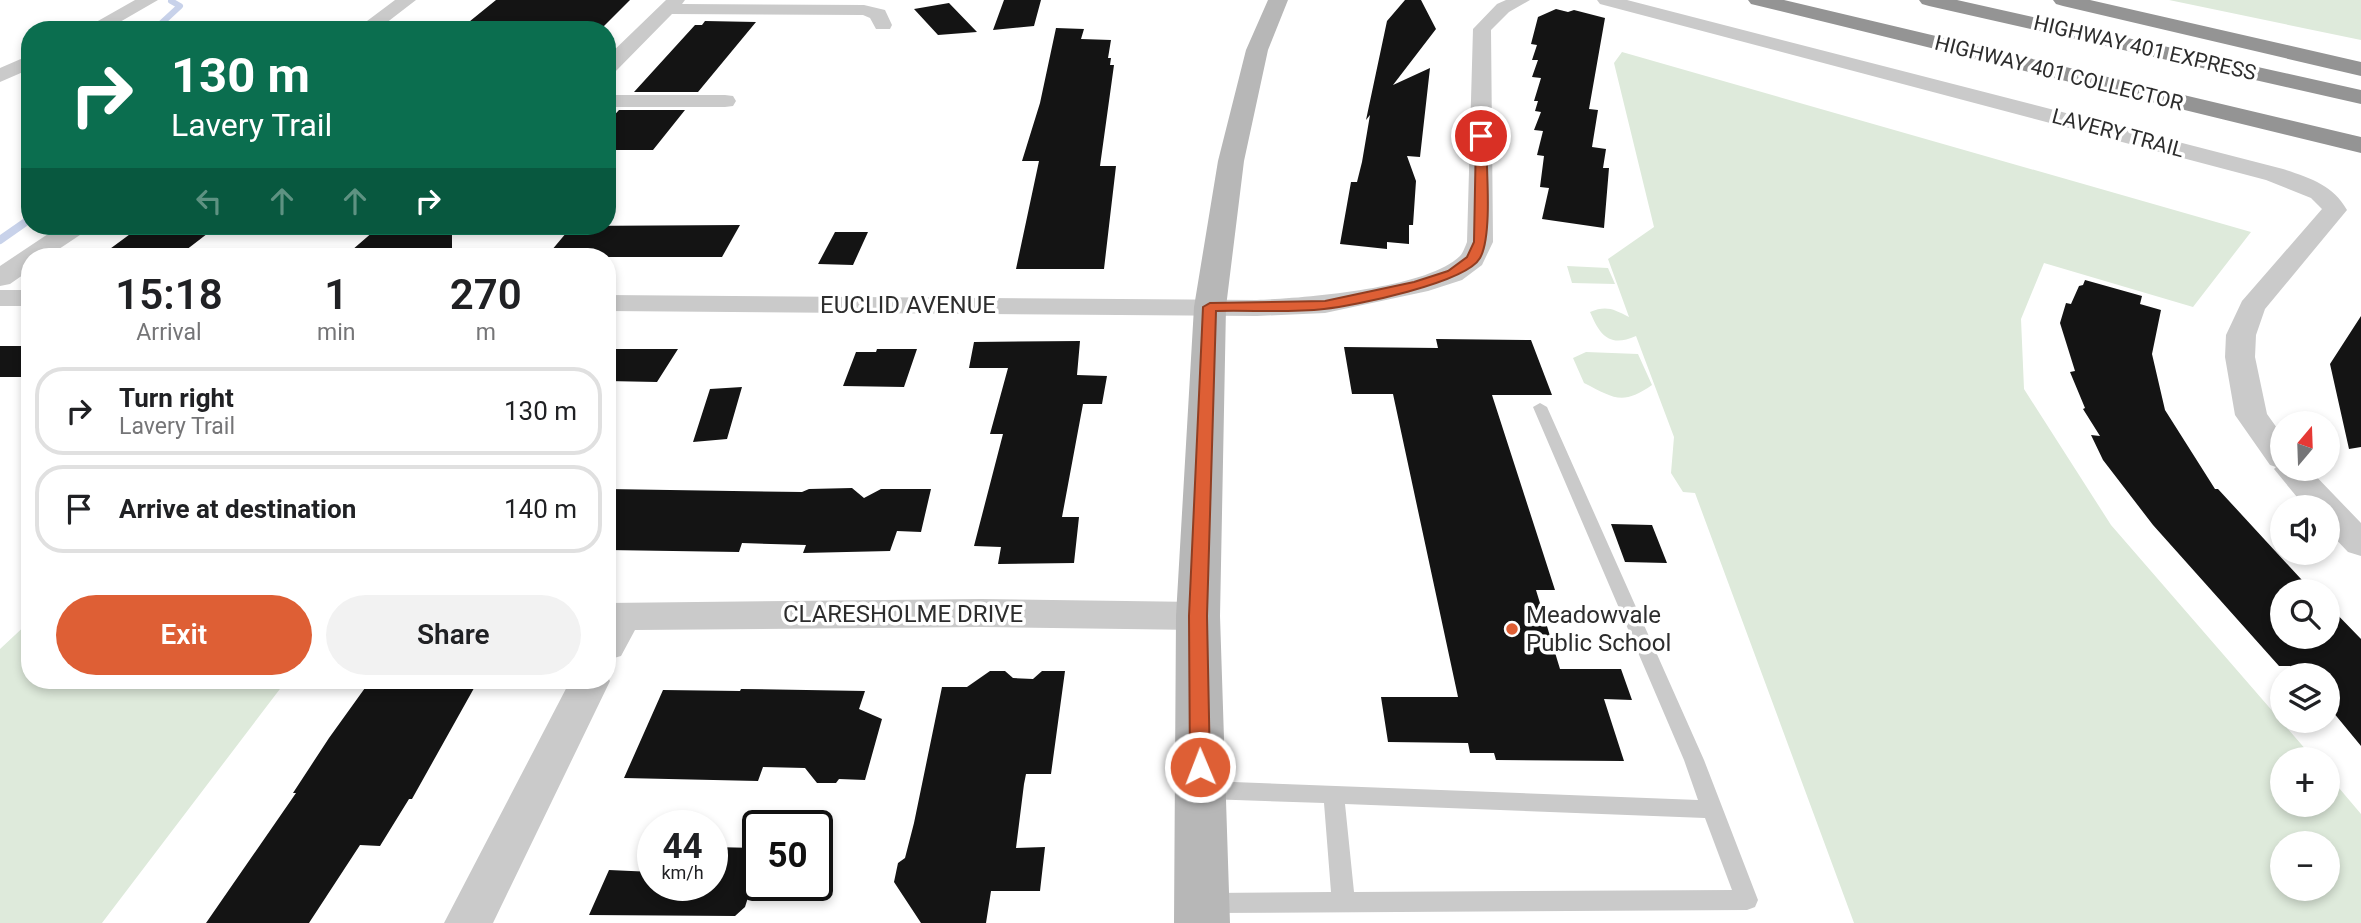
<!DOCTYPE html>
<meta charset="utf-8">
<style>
body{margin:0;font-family:Roboto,sans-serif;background:#f2f2f2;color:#202124;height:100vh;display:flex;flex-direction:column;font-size:26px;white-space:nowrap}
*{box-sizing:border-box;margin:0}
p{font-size:23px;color:#757577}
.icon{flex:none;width:38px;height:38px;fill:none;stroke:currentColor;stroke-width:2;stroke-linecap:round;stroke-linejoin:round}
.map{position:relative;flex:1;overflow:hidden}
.details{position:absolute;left:21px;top:248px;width:595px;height:441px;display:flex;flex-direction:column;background:#fff;border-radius:28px;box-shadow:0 4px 10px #0003}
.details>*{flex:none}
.banner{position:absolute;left:21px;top:21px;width:595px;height:214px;border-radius:28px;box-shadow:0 4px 10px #0003;background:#0b6e4f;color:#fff;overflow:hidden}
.needle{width:46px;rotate:19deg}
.controls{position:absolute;left:2270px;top:411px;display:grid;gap:14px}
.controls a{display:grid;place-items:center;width:70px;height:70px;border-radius:50%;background:#fff;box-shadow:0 4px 10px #0003;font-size:35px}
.speed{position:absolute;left:637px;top:810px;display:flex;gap:14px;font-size:35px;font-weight:700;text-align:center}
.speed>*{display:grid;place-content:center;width:91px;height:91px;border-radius:50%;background:#fff;box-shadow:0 4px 10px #0003;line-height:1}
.speed small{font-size:18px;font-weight:400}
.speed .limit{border:4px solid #111;border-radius:10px;background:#fff;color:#111}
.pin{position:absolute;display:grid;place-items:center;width:60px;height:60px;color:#fff;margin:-30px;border:4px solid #fff;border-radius:50%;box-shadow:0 2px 7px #0007}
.me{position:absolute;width:77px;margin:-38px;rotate:359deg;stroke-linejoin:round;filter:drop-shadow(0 0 5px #0008)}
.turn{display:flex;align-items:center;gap:24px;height:147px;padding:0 35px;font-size:32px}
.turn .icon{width:91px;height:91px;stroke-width:2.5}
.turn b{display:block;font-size:49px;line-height:60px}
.lanes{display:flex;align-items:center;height:66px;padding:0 35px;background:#0003;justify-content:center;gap:35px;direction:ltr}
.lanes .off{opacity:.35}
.eta{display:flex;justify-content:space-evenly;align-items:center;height:119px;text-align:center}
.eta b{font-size:42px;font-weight:600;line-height:49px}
.primary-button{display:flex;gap:14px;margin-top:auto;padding:14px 35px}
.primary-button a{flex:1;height:80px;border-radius:42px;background:#de5f35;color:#fff;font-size:28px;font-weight:600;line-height:80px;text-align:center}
.primary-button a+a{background:#f2f2f2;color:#202124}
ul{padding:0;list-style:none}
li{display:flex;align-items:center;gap:21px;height:88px;margin:0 14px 10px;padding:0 21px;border:4px solid #e0e0e0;border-radius:28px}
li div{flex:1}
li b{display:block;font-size:26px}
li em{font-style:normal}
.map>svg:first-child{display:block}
</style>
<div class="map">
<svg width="2361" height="923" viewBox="0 0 2361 923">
<rect width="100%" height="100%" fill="#fff"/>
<path fill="#deeadb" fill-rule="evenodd" d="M2169,0H2361V40Z
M1622,52L2251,232L2193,307L2044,263L2021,319L2024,389L2111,525L2314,759L2282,760V805H2328V775L2361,814V923H1854L1695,493L1683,492L1671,473L1674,437L1636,336C1609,348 1600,335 1590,312C1606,305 1614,309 1629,317L1608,259L1654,227L1614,63ZM2282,844H2328V889H2282Z
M1567,266L1608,268L1615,284L1572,283Z
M1586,352L1638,354L1652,385C1622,406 1614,398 1584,383L1573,358Z
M30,621V681H286L102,923H0V649Z"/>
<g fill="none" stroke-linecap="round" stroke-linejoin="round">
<path stroke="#c8d2ea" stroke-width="6" d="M154,30L180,6L171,1"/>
<path stroke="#c8d2ea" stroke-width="8" d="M0,240L30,219"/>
</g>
<path fill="#141414" d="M496,0H630L600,30H459Z
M1004,0H1041L1034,26L993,30Z
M1405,0H1421L1436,29L1393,85L1430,68L1420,157L1407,156L1416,181L1413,225H1409V244L1387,242V249L1340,244L1351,182H1357L1362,162L1370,115L1366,120L1387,21Z
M949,3L977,32L938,35L914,9Z
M1556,9L1568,12L1574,10L1605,18L1589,109L1598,110L1592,147L1606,149L1603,168H1609L1604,228L1542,219L1549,188L1540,187L1544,156L1537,155L1543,131L1534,130L1541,112L1535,111L1538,101H1534L1541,78L1532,77L1538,60H1532L1537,45L1531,44L1538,17Z
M705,21L756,22L698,92H634L695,25H702Z
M1056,28L1084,29L1081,39L1111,40L1108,58H1111L1110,65H1114L1100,166H1116L1104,269H1016L1039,161H1022L1040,103Z
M619,110H685L653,150H607V123Z
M740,225L722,257H546L572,226Z
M141,226L216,227L177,257H99Z
M374,231L452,232V257H344Z
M835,232H868L853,265L818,264Z
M2085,280L2142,296L2140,304L2161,310L2152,354L2165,410L2215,489H2218L2313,592H2282V637H2328V605L2361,639V746L2328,706V676H2298L2290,666H2279L2153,525L2103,460L2091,435L2100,436L2083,409L2085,408L2070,372L2075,371L2060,323L2066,303L2071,304L2079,286L2083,285Z
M2361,316V447L2349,449L2330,364Z
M1436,339L1531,340L1552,395H1492L1555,590H1536L1560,669H1621L1632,700L1604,699L1624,761L1496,760L1494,753H1470L1468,743L1388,742L1381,697H1458L1393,394H1352L1344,347L1438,348Z
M1080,341L1077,375L1107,376L1102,404H1083L1062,517H1079L1074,563L998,564L1001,547L974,546L1003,434H990L1008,368H969L974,342Z
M0,346H30V377H0Z
M607,349H678L657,382L607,381Z
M877,349H917L904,387L843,386L856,352H876Z
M742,387L727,439L693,442L710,389Z
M852,488L864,498L881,489H931L921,532L897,531L890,551L803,553L806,545L742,543L739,552L607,550V489L802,492L809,489Z
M1611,524L1652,525L1667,563L1625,562Z
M990,671H1005L1013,678L1033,679L1042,671H1065L1051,774H1026L1024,784L1016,848L1045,847L1040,891H991L986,923H921L894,882L898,863L905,858L914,823L942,687H967Z
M370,681H478L412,799H409L380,846L360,845L309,923H206L296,793H293L329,738Z
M741,689L865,691L859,709L882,719L865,780L839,779L836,783H817L805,768L763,767L758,781L624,778L663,690L740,691Z
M712,847L757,848L745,885L750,891L745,907L735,916L589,915L609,870L653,872V886H712Z"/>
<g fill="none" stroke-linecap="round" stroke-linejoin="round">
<path fill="#cacaca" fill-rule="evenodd" d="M1540,403L1547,407L1704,760L1758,900L1755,907L1747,910L1208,913L1200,910L1197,903L1200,896L1208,893L1331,892L1324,803L1207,799L1200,796L1197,790L1200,784L1207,781L1698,800L1684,760L1533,407ZM1345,804L1705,818L1732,890L1354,892Z"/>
<path fill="#cacaca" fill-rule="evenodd" d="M135,0H158L106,30H82Z
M395,0H416L377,30H355Z
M666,0H685L682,4L864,5L885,10L892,25L890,29H876L870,18L863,15L672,14L614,73L607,75V57Z
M1506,0H1530L1509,12L1491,30L1493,242L1482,265L1462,280L1428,291L1325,313L1257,316L607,311V295L1257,300C1304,298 1426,289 1460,256C1463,253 1465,247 1467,242L1473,29L1497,4Z
M1597,0H1627L2283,169C2310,178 2333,185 2347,210L2265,309L2256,335L2255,357L2267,414L2282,435V469H2309L2361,523V556L2348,552L2328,531V508H2306L2274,469L2276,467L2270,465L2235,415L2225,357L2226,335L2242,301L2322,209L2311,198L2266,180L1600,4Z
M30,55V69L0,82V68Z
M607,95H725L733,96L736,101L733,106L725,107H607Z
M60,226H90L86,231L47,257H30V270L10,284L0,286V266Z
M0,290H30V306H0Z
M981,599L1198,602L1212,606L1217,616L1212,626L1198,630L981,627L635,630L621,656L607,660V603Z
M607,676L610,681L493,923H444L570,681H607Z"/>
<path fill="#b7b7b7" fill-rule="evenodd" d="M1268,0H1288L1268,50L1244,161L1226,307L1220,616L1230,923H1174L1176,616L1194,307L1218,161L1246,50Z"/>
<path fill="#949494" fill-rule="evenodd" d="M1748,0H1784L2361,137V153L1751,4Z
M1919,0H1957L2361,90V104L1929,6L1922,4Z
M2053,0H2090L2361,62V76L2063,6L2056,4Z"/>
</g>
<path fill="#de5f35" stroke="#903e22" stroke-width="2" d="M1481,133L1486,136C1486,165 1493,235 1480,258C1466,283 1353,306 1324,309C1289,313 1252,310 1216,311L1207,616L1210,767L1207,773L1200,775L1193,773L1190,767L1189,616L1203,307L1210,303L1325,301L1414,282L1448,271L1467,257L1474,242L1476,136Z"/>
<circle fill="#de5f35" stroke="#fff" stroke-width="2.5" cx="1512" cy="629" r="7"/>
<g text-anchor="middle" stroke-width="7" stroke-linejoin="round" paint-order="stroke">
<g font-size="21" fill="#2d2d2d" stroke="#fff">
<text transform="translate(2145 48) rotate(13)" y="7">HIGHWAY 401 EXPRESS</text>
<text transform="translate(2059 73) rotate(14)" y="7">HIGHWAY 401 COLLECTOR</text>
<text transform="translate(2118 133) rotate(15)" y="7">LAVERY TRAIL</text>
</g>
<g font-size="24" fill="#2d2d2d" stroke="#fff">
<text x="908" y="313">EUCLID AVENUE</text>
<text x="903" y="622">CLARESHOLME DRIVE</text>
</g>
<g font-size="24" fill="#2d2d2d" stroke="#fff" text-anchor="start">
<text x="1526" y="623">Meadowvale<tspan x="1526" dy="28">Public School</tspan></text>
</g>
</g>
</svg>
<div class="controls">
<a><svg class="needle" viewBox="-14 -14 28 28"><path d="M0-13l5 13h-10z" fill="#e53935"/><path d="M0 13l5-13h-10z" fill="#757577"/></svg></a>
<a><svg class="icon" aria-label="sound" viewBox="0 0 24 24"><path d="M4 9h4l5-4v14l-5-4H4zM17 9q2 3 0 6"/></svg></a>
<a><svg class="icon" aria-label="search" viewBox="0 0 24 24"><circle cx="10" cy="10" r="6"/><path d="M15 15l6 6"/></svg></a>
<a><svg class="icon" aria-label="layers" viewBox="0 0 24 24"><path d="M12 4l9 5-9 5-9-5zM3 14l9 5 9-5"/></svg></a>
<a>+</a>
<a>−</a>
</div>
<div class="speed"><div>44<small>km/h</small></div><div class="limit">50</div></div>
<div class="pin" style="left:1481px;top:136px;background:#d93025"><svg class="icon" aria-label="arrive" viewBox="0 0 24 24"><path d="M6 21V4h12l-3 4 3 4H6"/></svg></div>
<svg class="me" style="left:1200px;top:767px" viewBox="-20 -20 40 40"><circle r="17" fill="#de5f35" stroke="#fff" stroke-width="3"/><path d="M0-11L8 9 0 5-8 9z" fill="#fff"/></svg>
<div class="banner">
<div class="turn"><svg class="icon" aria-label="right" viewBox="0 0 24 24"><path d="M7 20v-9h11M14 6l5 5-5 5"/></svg><div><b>130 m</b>Lavery Trail</div></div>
<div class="lanes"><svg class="icon off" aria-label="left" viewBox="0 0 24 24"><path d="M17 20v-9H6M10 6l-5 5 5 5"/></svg><svg class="icon off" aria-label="ahead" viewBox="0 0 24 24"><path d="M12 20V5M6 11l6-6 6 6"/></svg><svg class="icon off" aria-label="ahead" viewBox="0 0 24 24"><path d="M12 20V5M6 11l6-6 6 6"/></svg><svg class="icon" aria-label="right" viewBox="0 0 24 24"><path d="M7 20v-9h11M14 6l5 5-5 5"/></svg></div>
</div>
<section class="details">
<div class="eta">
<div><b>15:18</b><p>Arrival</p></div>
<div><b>1</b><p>min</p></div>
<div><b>270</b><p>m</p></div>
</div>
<ul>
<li><svg class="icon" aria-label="right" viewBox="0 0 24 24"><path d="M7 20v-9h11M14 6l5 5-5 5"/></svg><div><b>Turn right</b><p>Lavery Trail</p></div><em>130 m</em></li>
<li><svg class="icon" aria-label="arrive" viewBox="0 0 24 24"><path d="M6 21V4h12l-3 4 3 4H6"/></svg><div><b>Arrive at destination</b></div><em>140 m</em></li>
</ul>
<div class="primary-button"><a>Exit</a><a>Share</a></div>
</section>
</div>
